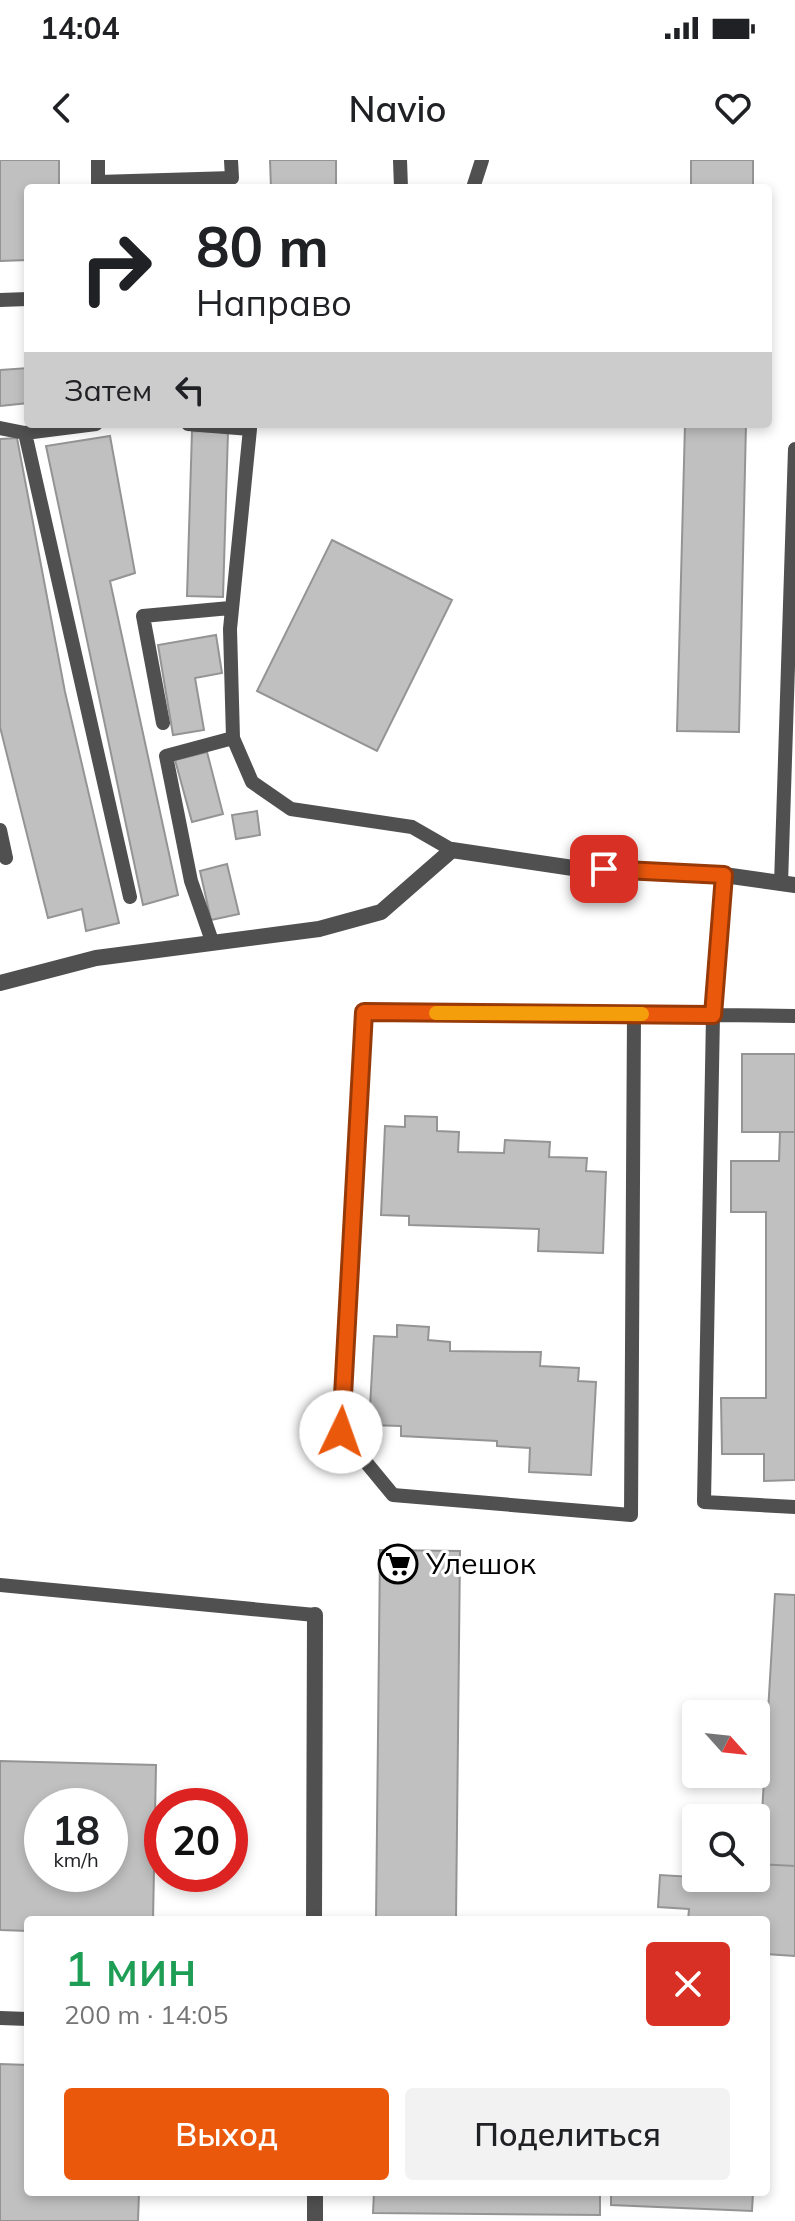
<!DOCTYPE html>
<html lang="ru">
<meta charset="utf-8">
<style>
body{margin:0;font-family:Mulish,sans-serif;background:#f2f2f2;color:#202124;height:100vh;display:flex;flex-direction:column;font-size:30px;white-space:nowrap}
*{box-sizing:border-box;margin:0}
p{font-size:26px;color:#757577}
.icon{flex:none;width:44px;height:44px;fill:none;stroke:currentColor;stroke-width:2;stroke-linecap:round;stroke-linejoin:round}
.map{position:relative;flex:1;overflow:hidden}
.drawer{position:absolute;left:24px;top:1756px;width:746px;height:280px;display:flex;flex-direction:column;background:#fff;border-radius:8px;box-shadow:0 4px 12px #0003}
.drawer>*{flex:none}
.hud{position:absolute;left:24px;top:24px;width:748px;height:244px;border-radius:8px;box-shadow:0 4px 12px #0003;background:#fff;color:#202124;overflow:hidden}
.needle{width:52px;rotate:117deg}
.controls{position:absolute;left:682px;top:1540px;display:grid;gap:16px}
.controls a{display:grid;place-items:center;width:88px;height:88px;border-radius:8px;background:#fff;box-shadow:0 4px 12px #0003;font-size:40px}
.speed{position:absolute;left:24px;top:1628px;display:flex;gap:16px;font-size:40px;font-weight:700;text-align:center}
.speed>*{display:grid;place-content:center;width:104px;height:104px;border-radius:50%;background:#fff;box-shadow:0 4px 12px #0003;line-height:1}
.speed small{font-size:20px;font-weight:400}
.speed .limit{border:12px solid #d22;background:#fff;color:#111}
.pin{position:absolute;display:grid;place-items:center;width:68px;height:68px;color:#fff;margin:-34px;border-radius:16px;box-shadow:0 4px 12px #0006}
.me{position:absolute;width:88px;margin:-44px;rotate:3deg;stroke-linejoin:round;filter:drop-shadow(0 0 6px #0008)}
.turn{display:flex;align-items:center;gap:28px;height:168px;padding:0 40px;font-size:36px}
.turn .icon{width:104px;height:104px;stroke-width:2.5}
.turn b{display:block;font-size:56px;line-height:68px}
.then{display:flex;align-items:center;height:76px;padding:0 40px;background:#0003;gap:16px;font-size:30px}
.round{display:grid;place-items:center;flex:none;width:84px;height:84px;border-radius:8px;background:#f2f2f2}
.headline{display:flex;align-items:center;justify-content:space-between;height:136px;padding:0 40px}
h1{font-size:48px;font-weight:600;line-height:60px;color:#1e9e55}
.primary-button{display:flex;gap:16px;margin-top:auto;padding:16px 40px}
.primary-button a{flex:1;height:92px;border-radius:8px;background:#ea580c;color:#fff;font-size:32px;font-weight:600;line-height:92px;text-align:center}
.primary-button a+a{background:#f2f2f2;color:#202124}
.status{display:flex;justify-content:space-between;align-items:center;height:56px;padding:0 40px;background:#fff;direction:ltr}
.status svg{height:22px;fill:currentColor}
header{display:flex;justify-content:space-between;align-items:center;height:104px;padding:0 40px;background:#fff;font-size:36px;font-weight:600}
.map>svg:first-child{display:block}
</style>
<div class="status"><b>14:04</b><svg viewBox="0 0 49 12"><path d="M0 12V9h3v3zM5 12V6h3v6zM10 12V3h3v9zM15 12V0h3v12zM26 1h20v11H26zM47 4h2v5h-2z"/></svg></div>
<header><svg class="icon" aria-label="back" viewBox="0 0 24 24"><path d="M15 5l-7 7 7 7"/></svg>Navio<svg class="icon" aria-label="heart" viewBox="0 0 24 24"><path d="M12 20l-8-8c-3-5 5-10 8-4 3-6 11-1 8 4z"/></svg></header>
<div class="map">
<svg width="795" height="2061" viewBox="0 0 795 2061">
<rect width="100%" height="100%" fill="#fff"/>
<path fill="#c0c0c0" stroke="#949494" stroke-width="2" fill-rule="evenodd" d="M0,0H59V28H28V100L0,101Z
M270,0H336V28H271Z
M691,0H753V28H691Z
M28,208V243L0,246V210Z
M685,264H746L739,572L677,571Z
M192,271L228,272L223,437L187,436Z
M110,276L135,413L110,421L178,735L143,745L46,286Z
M17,278L65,532L119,763L86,771L82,749L48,758L0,567V279Z
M332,380L452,440L377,591L257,531Z
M216,475L222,513L195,518L204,570L173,575L158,485Z
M207,592L223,654L192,662L175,600Z
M257,651L260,675L236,679L232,655Z
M227,704L239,754L211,760L200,711Z
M742,894H795V972H742Z
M405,956L437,957V971L459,972L458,992L504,993L505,980L550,982L549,997L587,998L586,1011L606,1012L603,1093L538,1091L539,1069L409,1065V1056L381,1055L385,966L405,967Z
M780,972H795V1320L764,1321V1294H722L721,1238H766V1052H731V1001H779Z
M397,1165L429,1167L428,1180L450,1182V1191L541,1192L540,1206L579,1208L578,1221L596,1222L591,1315L529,1312L530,1288L497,1286V1281L401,1276V1266L369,1265L374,1176L397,1177Z
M380,1390L460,1391L456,1760H376Z
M775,1434L795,1435V1706L759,1704Z
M0,1601L156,1605L153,1760H28V1771L0,1770ZM42,1646H110V1714H42Z
M756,1704L795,1706V1796L766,1794V1760H688L689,1749L658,1747L660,1715L743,1720L756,1718Z
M0,1904L28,1905V2032H139L138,2061H0Z
M374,2032H600V2055L373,2053Z
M611,2032H753L752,2051L611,2045Z"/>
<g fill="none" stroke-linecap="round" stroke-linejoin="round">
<path stroke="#505050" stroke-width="14" d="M98,0V28
M400,0L401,28
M98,22L232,18L231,0
M473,28L482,0
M0,140L28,139
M188,264L250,269L230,469L233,578L252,622L291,649L412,667L452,690
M0,268L25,273L96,264
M25,273L130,737
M163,563L143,456L230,448
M0,670L6,698
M724,715L713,855L795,856
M781,724L795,289
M212,781L191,721L166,596L233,578
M634,854L631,1355L393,1335L341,1272L364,852L713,855L704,1342L795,1347
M0,1425L315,1455
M0,1858L28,1859"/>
<path stroke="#505050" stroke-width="16" d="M0,823L96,798L319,769L381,752L452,690L573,708L724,715L795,725
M314,1760L315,1455
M315,2032V2061"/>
</g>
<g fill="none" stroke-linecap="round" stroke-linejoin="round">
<g stroke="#983908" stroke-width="20">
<path id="route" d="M341,1272L364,852L713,855L724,715L604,709"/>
</g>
<use href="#route" stroke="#ea580c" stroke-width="14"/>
<path stroke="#f59e0b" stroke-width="14" d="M436,853L642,854"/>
</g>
<defs>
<g id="supermarket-ring" transform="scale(2)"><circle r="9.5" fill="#fff" stroke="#000" stroke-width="1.5"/><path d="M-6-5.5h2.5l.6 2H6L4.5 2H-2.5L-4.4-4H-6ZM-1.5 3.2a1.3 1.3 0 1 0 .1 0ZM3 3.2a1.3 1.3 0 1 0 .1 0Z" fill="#000"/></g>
</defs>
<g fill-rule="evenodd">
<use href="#supermarket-ring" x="398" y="1404"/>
</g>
<g text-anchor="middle" stroke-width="6" stroke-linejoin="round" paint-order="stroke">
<g font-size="30" fill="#000" stroke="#fff" text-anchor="start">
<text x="426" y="1414">Улешок</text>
</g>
</g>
</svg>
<div class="controls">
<a><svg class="needle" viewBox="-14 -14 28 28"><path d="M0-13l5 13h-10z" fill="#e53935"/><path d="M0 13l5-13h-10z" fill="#757577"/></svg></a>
<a><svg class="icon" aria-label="search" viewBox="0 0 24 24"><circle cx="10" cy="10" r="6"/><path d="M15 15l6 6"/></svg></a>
</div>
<div class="speed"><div>18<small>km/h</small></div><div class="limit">20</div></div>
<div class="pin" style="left:604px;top:709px;background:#d93025"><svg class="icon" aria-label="arrive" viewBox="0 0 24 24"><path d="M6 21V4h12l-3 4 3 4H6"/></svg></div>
<svg class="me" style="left:341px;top:1272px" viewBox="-20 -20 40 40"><circle r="19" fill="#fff"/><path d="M0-13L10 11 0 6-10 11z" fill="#ea580c"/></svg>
<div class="hud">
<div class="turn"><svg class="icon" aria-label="right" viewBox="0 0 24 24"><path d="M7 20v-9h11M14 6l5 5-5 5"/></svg><div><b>80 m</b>Направо</div></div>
<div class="then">Затем<svg class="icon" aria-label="left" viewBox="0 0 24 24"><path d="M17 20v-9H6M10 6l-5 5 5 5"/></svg></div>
</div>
<section class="drawer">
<div class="headline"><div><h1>1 мин</h1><p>200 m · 14:05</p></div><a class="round" style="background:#d93025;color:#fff"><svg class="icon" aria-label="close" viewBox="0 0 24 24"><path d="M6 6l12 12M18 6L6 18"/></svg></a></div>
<div class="primary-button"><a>Выход</a><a>Поделиться</a></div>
</section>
</div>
